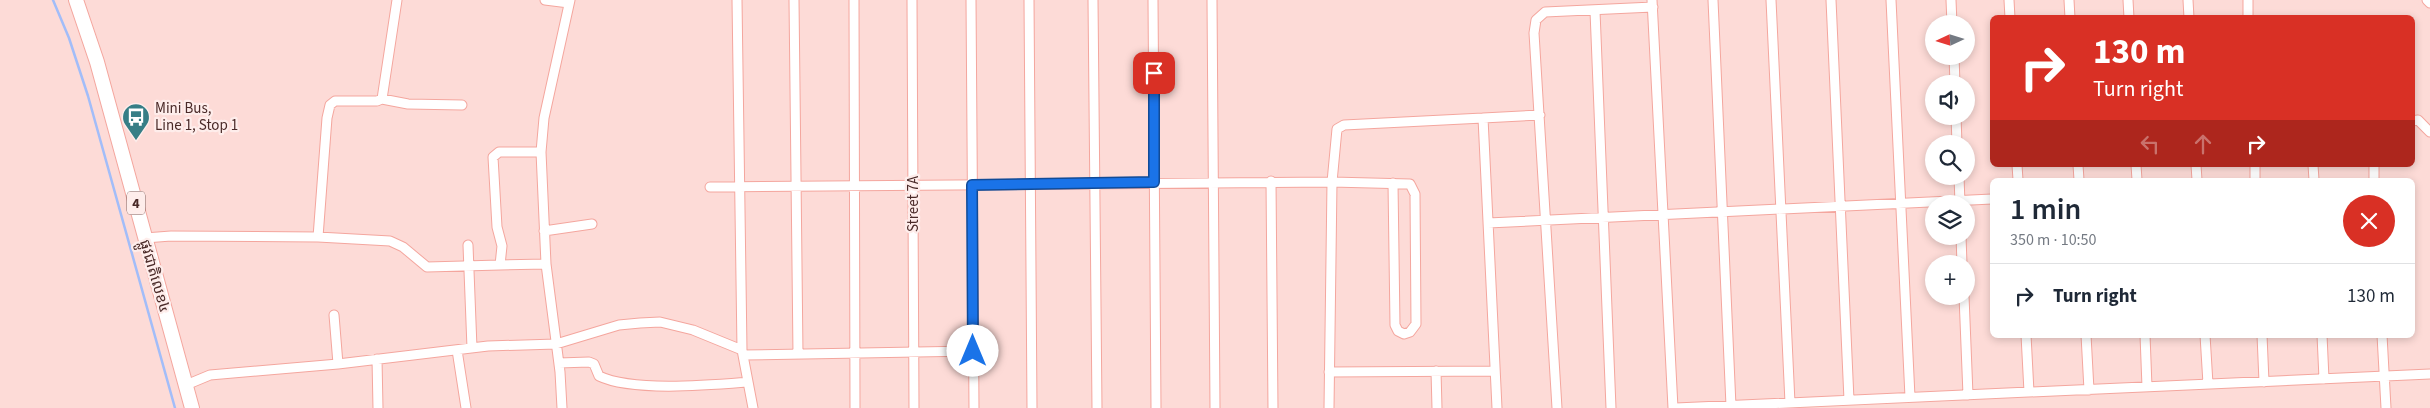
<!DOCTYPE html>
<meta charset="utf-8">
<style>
body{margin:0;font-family:"Source Sans 3","Noto Sans Khmer",sans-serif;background:#f2f2f3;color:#1f2937;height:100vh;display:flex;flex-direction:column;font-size:19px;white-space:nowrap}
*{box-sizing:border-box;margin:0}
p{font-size:16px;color:#747a83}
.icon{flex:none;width:28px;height:28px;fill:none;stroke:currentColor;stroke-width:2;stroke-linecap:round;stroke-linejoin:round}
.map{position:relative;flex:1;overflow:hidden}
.panel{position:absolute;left:1990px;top:178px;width:425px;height:160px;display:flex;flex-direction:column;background:#fff;border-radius:8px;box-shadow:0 2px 8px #0003}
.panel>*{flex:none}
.top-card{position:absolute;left:1990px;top:15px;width:425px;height:152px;border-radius:8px;box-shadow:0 2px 8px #0003;background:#d93025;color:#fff;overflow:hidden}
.needle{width:32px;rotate:266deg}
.buttons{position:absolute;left:1925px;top:15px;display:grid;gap:10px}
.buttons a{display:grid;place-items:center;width:50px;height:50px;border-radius:50%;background:#fff;box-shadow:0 2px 8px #0003;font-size:25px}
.pin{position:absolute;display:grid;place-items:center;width:42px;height:42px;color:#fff;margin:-21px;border-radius:10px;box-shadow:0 2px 8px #0006}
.me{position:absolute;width:55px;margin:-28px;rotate:0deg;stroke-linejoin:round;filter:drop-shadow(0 0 4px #0008)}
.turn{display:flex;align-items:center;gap:18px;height:105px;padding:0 20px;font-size:22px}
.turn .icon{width:65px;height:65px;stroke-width:2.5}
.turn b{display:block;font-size:35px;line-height:42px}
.lanes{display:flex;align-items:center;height:48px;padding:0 20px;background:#0003;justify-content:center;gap:25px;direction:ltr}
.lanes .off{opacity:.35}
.round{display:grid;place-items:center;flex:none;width:52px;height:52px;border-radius:26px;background:#f2f2f3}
.head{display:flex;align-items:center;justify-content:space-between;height:85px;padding:0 20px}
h1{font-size:30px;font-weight:600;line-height:38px}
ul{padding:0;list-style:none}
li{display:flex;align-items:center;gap:15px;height:65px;padding:0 20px;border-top:1px solid #e0e1e3}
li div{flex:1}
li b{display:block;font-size:19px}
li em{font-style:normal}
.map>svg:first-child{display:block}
</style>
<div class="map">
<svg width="2430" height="408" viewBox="0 0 2430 408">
<rect width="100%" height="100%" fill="#fddbd7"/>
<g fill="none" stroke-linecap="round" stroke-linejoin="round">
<path stroke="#a2bdf9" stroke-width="2.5" d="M53,0L69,38L88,96L175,408"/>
<g stroke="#f4a69e" stroke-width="11">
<path id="minor" d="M545,0L569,3
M737,0L742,350
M794,0L798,354
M854,0L855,408
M912,0L914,408
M971,0L974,408
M1029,0L1032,408
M1093,0L1097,408
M1153,0L1156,408
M1212,0L1215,408
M1652,0L1673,408
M1713,0L1731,406
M1771,0L1790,403
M1831,0L1849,400
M1891,0L1910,397
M1951,0L1952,24
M2009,0L2010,18
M2069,0L2070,18
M2128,0L2129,18
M2188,0L2189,18
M2248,0V18
M2427,0L2430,3
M1595,11L1611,408
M1954,56L1955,84
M382,99L397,0
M1956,116L1957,144
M2412,121L2418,120L2430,132
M2017,165L2018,180
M2078,165L2079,180
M2136,165L2137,180
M2196,165L2197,180
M2255,165V180
M2313,165L2314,180
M2374,165V180
M1959,176L1960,204
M1271,181L1273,408
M1393,183L1395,325L1398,331L1404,334L1410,332L1416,324L1415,194L1410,184L1332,182L1337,129L1344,125L1483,118
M710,187L1332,182L1329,408
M1488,223L1992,199
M544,231L592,224
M1961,236L1962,264
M318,237L327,118L330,105L335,101H377L382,99L408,104L462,105
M145,238L171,236L318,237L390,241L403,247L427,267L500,265L502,246L497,227L493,157L499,152H541
M468,245L472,348
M500,265L546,264
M1964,296L1968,395
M334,315L338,364
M2026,335L2029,392
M2086,335L2089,390
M2145,335L2147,387
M2205,335L2208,384
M2262,335L2264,382
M2322,335L2324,379
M2382,335L2386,408
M457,350L466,408
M743,355L973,351
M377,359L378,408
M559,363L589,362L594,364L599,376C632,392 710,385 748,382
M1436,371L1437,408
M1329,372L1495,371
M186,385L210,375L338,364L488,346L556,344L619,325L640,323L660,322L693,330L742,350L753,408
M562,408L560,372L546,264L541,152L544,118L570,0
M1497,408L1483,118L1540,115
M1557,408L1534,33L1536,20L1545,12L1653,7
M1676,408L2430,374"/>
</g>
<g stroke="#f4a69e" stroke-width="16">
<path id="highway" d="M76,0L97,62L192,408"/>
</g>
<use href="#minor" stroke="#fff" stroke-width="9"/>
<use href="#highway" stroke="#fff" stroke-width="14"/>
</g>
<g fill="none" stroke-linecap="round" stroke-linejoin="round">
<g stroke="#114b97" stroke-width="12">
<path id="route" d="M973,351L972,185L1154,182V73"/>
</g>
<use href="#route" stroke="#1a73e8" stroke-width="9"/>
</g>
<defs>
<g id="bus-pin" transform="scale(1.4375)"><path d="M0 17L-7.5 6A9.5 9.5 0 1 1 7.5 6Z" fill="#367e86" stroke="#feedeb"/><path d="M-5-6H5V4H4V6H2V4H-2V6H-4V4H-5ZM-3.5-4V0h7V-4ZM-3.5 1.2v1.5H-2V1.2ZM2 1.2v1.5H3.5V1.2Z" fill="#fff"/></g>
</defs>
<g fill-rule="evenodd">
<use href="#bus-pin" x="136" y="117"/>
</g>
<g text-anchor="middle" stroke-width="4.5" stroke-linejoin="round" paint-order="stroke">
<rect fill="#feedeb" stroke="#806462" stroke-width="1" x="127" y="191.5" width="18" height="23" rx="4"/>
<g font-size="14" font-weight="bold" fill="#4a2a28">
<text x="136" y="208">4</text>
</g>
<g font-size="15" fill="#4a2a28" stroke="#feedeb" text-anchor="start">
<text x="155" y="113">Mini Bus,<tspan x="155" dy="17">Line 1, Stop 1</tspan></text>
</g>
<g font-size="15" fill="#4a2a28" stroke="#feedeb">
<text transform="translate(913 204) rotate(-90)" y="5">Street 7A</text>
<text transform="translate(155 276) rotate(74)" y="5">ផ្លូវជាតិលេខ៤</text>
</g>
</g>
</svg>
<div class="buttons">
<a><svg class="needle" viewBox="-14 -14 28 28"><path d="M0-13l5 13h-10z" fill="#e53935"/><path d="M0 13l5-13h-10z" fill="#747a83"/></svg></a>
<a><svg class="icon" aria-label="sound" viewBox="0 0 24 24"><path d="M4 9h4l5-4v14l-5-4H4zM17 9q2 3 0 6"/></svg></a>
<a><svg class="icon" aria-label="search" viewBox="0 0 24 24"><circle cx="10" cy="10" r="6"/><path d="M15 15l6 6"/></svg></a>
<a><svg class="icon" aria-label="layers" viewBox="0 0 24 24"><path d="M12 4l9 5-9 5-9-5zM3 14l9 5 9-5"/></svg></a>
<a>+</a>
</div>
<div class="pin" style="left:1154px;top:73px;background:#d93025"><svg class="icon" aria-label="arrive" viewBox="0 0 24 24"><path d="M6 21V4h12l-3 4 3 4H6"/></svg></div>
<svg class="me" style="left:973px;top:351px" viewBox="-20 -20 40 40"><circle r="19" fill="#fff"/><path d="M0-13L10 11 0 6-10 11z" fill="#1a73e8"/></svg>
<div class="top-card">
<div class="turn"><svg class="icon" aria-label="right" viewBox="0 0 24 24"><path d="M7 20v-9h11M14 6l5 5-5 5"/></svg><div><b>130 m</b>Turn right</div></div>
<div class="lanes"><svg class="icon off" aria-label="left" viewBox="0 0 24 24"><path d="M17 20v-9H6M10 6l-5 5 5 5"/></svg><svg class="icon off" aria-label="ahead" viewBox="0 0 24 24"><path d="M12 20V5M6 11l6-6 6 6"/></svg><svg class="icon" aria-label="right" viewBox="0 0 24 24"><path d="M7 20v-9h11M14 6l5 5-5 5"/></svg></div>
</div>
<section class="panel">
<div class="head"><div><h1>1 min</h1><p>350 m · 10:50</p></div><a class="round" style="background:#d93025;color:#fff"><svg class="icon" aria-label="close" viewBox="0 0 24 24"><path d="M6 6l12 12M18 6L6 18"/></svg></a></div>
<ul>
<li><svg class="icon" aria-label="right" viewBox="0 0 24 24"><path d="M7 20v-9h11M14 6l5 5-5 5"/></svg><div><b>Turn right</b></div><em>130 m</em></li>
</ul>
</section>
</div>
